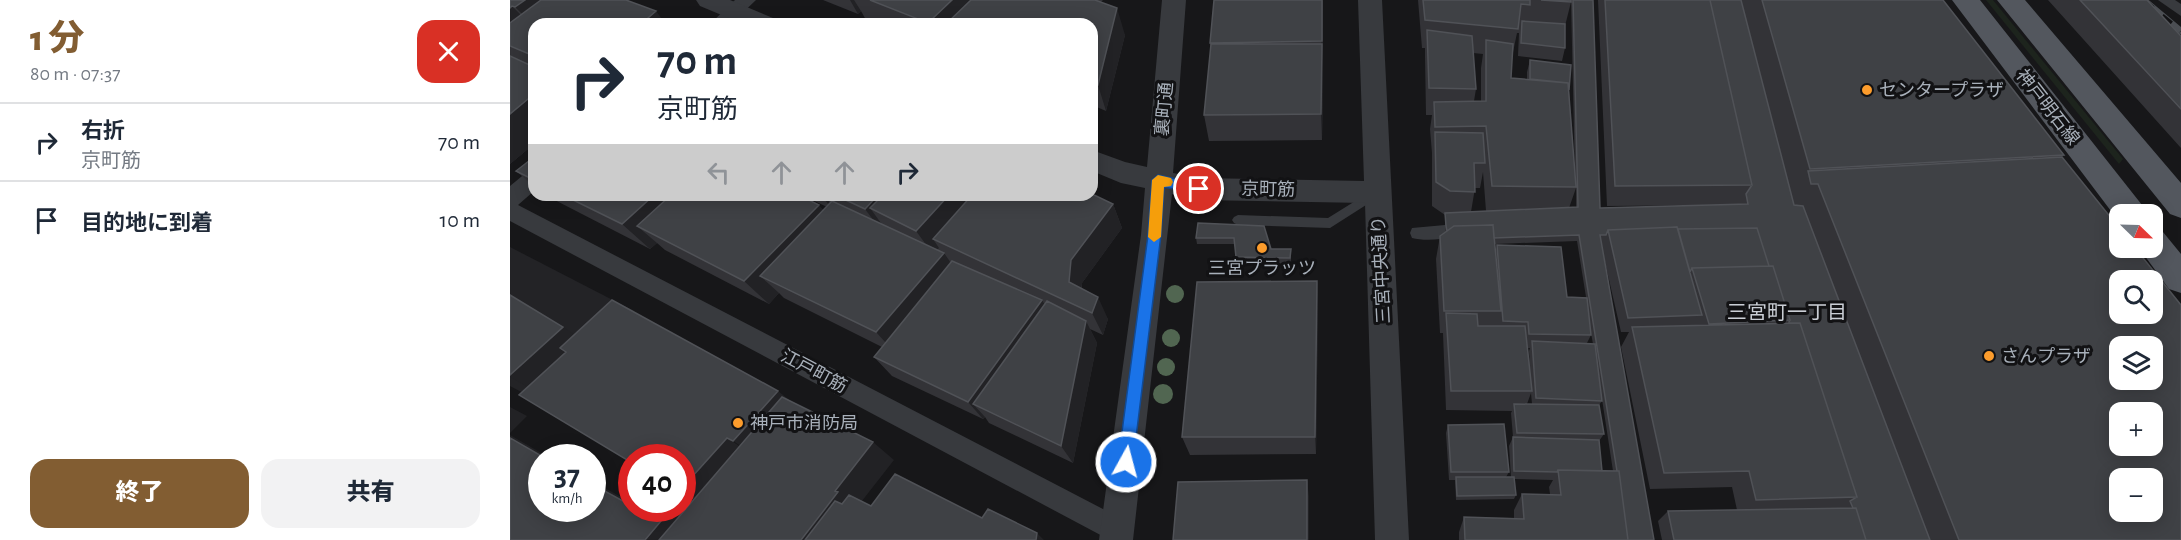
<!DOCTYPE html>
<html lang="ja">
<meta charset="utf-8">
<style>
body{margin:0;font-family:"Alegreya Sans","Noto Sans JP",sans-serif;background:#f2f2f3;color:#1f2937;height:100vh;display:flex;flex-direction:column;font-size:22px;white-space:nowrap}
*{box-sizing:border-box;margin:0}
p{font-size:20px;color:#747a83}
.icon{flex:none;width:33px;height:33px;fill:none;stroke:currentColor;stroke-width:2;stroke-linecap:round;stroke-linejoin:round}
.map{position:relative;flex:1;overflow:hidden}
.panel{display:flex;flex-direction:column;background:#fff;width:510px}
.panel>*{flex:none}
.top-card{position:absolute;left:18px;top:18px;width:570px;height:183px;border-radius:18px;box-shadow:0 3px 15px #0003;background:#fff;color:#1f2937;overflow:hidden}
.needle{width:39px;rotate:113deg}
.tools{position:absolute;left:1599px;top:204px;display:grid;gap:12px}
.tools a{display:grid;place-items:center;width:54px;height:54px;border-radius:12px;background:#fff;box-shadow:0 3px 15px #0003;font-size:30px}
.speed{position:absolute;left:18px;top:444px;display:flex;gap:12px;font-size:30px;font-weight:700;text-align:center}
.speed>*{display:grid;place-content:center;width:78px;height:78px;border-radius:50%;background:#fff;box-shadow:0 3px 15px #0003;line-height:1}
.speed small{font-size:15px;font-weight:400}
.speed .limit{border:9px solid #d22;background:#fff;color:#111}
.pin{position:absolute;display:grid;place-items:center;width:51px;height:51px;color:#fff;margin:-26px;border:3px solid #fff;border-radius:50%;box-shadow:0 2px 6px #0007}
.me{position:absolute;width:66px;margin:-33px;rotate:7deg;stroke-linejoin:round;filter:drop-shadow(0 0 4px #0008)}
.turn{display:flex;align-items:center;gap:21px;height:126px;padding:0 30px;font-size:27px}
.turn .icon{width:78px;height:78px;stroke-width:2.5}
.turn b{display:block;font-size:42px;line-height:51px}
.lanes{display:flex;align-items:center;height:57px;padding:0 30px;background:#0003;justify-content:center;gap:30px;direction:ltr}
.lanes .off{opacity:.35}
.round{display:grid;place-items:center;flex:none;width:63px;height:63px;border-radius:18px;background:#f2f2f3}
.summary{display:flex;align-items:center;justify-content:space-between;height:102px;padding:0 30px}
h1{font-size:36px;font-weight:800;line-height:45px;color:#825d32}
.action{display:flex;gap:12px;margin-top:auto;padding:12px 30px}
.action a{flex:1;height:69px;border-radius:18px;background:#825d32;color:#fff;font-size:24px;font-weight:800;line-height:69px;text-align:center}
.action a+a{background:#f2f2f3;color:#1f2937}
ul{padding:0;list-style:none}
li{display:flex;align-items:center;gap:18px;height:78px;padding:0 30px;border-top:2px solid #e0e1e3}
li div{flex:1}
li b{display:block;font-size:22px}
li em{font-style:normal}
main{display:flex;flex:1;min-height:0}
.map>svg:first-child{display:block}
</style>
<main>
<section class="panel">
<div class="summary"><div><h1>1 分</h1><p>80 m · 07:37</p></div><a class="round" style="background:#d93025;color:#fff"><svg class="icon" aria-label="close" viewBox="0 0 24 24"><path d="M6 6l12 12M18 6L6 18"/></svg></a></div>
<ul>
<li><svg class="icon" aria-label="right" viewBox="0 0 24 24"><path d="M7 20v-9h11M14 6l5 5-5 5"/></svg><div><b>右折</b><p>京町筋</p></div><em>70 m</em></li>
<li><svg class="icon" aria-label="arrive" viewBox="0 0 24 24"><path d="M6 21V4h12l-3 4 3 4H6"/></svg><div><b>目的地に到着</b></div><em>10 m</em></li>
</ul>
<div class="action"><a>終了</a><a>共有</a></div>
</section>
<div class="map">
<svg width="1671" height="540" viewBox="0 0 1671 540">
<rect width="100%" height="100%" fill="#171719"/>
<path fill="#232326" d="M0,247L124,311L34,404L0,386Z"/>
<path fill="#1d241d" d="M1476,0H1483L1613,159L1609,164Z"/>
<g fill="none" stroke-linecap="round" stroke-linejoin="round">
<path fill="#383a3e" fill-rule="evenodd" d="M863,190L867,192L869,195L867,198L820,228L728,225L724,223L722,220L724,217L728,215L818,218Z"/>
<path fill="#383a3e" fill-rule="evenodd" d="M1648,0H1665L1671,4V16Z
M935,225L941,227L943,232L941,237C930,240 913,241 902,238L900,233L902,228Z"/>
<path fill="#383a3e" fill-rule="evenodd" d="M225,0H246L221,24H200Z
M24,170V191L8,205L616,521L620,530L616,539H598L0,221V186L17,172Z"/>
<path fill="#383a3e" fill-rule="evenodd" d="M186,0H220L263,18L267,24H233L190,6Z
M652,0H676L663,173L689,178L854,181L848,0H872L899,540H865L855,203L689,200L662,194L623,540H589L631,235L635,188L611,183L582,171V150L615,162L637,167Z"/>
<path fill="#53575e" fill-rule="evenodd" d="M1442,0H1470L1632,205L1637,214H1610V223Z
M1487,0H1515L1671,183V218L1660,214Z
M1642,229L1653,232L1671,254V293L1659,289L1629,248H1642Z"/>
<g stroke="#4b4e53" stroke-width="6">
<path id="rail" d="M1634,0L1671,31"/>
</g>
<use href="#rail" stroke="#121214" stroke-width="4" stroke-dasharray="12" stroke-linecap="butt"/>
</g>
<g fill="#516651">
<circle cx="665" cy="294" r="9"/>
<circle cx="661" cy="338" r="9"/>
<circle cx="656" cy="367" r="9"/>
<circle cx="653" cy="394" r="10"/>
</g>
<path fill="#333337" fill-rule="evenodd" d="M0,0L24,24V144L0,164Z
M313,0H593L591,2L615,35L596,111L582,105V24H367L356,20L351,11L348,14Z
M813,0V71L812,140L699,141L694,115L701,47L700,43Z
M908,0H1083L1090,208L1215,205L1097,206L1088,0H1231L1284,205L1231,0H1433L1554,155L1552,157L1671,540H1152L1148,521L1158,511L1227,510L1222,487L1140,489L1111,347L1119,332H1111L1092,249L1144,540H949V532L954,517L1004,518V510L1012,494H1040L1039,487L1043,480L1004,479L1006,495L1004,499L946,500L945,480H939L936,433L938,425L999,472L996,477H1001L999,446L1003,437L1001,413L1002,411L936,410L933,333H930L926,259L930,236L935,232V215L922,206V153L920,129L922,115H916L915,57V48H912ZM1061,2L1065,175L1059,90L1020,60L1017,72V79L1001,78L1002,57L1007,33H1009L1008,56L1052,61L1055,48V26ZM963,53L973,54L971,68V101H964L966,89ZM973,172L976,211L961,212L965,188H970ZM1066,188V208H1059ZM1067,241L1076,297H1057L987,245L985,253V244ZM1080,328L1083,344L1077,343L1081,335ZM1018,348H1020L1019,351L1020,367ZM1021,393L1022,404H1017ZM1092,399L1103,471H1092L1089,441L1094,434L1089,405L1092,401Z
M1538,0H1637L1671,36V148Z
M24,157V186L6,171Z
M35,195H289L314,210L317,207L292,195H582L603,204L612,228L572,283V288L598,319L593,335L580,329L587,343L563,463L479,423L475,417L473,419L382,376L364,357L372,347L274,298L269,293L259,304L155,250L147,243L140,249Z
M688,223L761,249L781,255V264L727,262L725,244H687L686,238Z
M807,281L808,304L806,454L680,455L672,437Z"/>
<path fill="#222225" d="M15,0H78L24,26L5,7Z
M340,0H344L351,11L348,14Z
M442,0H480L459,24H419L418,23Z
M812,0L813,71L812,140L811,114Z
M2,6L24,28L0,46V8Z
M607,8L615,35L596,111L588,85Z
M146,11L156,24H131Z
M24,94V144L0,164V114Z
M144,195H197L127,226L147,243L140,249L112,224Z
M311,195H314L324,208L322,209Z
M368,195H408L360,208L376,230L373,233L355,209Z
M439,195H476L423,239L429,248L423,254L406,231Z
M603,204L612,228L572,283L570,305L559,282L561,260Z
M309,205L330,229L250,276L269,293L259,304L234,281Z
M434,253L450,276L386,354L366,332Z
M807,281L808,304L806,454L805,437Z
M588,297L598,319L593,335L582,313Z
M532,300L544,321L463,404L475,417L473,419L458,402Z
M576,321L587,343L563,463L551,446Z
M53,327L86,348L35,397L0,377V375Z
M268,391L293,411L250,459L223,441Z
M0,407L17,416L0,433Z
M0,435L40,458H35L0,438Z
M217,438L245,456L199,508L172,493V488Z
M363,442L384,460L348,506L327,540H291L325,491Z
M797,480L799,496V540H797Z
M82,481L122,503V506L82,484Z
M172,505L198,519L180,540H135L162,508H172Z
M527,533L534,540H526Z"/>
<path fill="#3f4145" stroke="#505257" stroke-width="1.5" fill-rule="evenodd" d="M0,0H15L5,7L2,6L0,8Z
M31,0H116L146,11L131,24H24V56L0,46V23Z
M360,0H442L418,23Z
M461,0H585L607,8L588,85L582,82V24H436Z
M704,0H812V41L700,43Z
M913,0H1020V5L1011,4L1008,29L915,20Z
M1031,0H1061V2Z
M1063,0H1083L1090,208L1238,204L1236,194L1242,185L1200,0H1231L1284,205L1293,206L1420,540H1356L1346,508H1343L1340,501L1347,497L1290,323H1279V322L1280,320L1263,266H1259L1247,228L1168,229L1167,227L1098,230L1096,235H1090L1144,540H1118L1109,471H1107L1069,235L984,238L983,225L944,226L937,231L936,226L935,213L1068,207Z
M1095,0H1200L1242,185L1105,186Z
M1252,0H1433L1554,155L1300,169Z
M1570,0H1637L1671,36V109Z
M1012,21L1055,24V48L1011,43Z
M917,30L962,36L966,89L919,88Z
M976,40L1003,44L1001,78L1058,83L1066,187L982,186L976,126L925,127L924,102L976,101Z
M701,44H812L811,114L694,115Z
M0,56L24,67V94L0,114Z
M1020,60L1061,65L1059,90L1058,83L1020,79Z
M925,132L973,133L975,163H964L965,192L940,191L926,182Z
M24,157V180L6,171Z
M1552,157L1610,229V248H1625L1671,305V540H1449L1308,184H1301L1298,171ZM1610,280H1642V314H1610ZM1610,346H1642V380H1610ZM1610,412H1642V446H1610ZM1610,478H1642V512H1610Z
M582,194L603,204L561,260L559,282L588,297L582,313L423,239L462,195H582Z
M53,195H144L112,224Z
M161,195H289L309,205L234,281L127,226Z
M325,195H368L355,209Z
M373,195H439L406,231L360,208Z
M322,201L434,253L366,332L250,276Z
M688,223L754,226L761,249H781L780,258L726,257L724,238H686Z
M983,225L991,311H934L930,236L944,226Z
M1167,227L1192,315L1118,318L1098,230Z
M1247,228L1259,266L1182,268L1180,272L1168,229Z
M987,245L1051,247L1057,297L1077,298L1081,335L1019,334L1018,322L993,321Z
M442,261L532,300L458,402L364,357Z
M1263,266L1280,320L1199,324L1182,268Z
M807,281L805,437H672L687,282Z
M0,295L53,327L0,375Z
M102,300L268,391L223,441L217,438L172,488V458H122V463L9,395L56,352L50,348Z
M537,301L576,321L551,446L463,404Z
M936,313L967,314L968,326H1015L1022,391H941Z
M1290,323L1347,497L1246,500L1239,471L1154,473L1122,327Z
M1022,341L1085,344L1092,401L1026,398Z
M272,397L363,442L325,491L328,492L291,540H149Z
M1004,404L1089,405L1094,434L1007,433Z
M994,424L999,472H941L938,425Z
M1003,437L1089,440L1092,471L1048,470L1047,472L1004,471Z
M0,438L35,458H32V508H82V484L122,506V508H162L135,540H0Z
M1048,470L1109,471L1118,540H955L954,517L1014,519L1012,494L1051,495Z
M385,474L472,518L478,509L527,533L526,540H295L325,501L332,504L339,495L361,506Z
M946,477H1004L1006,495L947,496Z
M797,480V540H663L668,482Z
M1346,508L1356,540H1164L1158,511Z"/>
<path fill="#1a73e8" stroke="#114b97" stroke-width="1.5" d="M648,175L689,184L696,189L689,194L654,187L651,235L623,462L621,467L616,470L610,467L608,462L638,235L642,180Z"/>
<path fill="#f59e0b" d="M648,175L661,178L663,182L661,186L654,187L651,237L644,242L638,237L642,180Z"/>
<g fill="#fc9c2c" stroke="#121214" stroke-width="2">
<circle cx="1357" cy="90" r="6"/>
<circle cx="752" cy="248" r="6"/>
<circle cx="1479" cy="356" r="6"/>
<circle cx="228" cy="423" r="6"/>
</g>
<g text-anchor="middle" stroke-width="6" stroke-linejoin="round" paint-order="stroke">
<g font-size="18" fill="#a8b0ba" stroke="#121214" text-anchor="start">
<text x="1369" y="96">センタープラザ</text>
<text x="752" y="274" text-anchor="middle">三宮プラッツ</text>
<text x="1491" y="362">さんプラザ</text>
<text x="240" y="429">神戸市消防局</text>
</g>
<g font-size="18" fill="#a8b0ba" stroke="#121214">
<text transform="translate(1538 107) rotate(52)" y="6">神戸明石線</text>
<text transform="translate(654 109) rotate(-85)" y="6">裏町通</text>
<text transform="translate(758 189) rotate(1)" y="6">京町筋</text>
<text transform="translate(871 270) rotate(-93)" y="6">三宮中央通り</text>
<text transform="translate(304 371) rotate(28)" y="6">江戸町筋</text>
</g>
<g font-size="20" fill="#caced5" stroke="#121214">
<text x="1277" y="319">三宮町一丁目</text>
</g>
</g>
</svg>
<div class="tools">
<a><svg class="needle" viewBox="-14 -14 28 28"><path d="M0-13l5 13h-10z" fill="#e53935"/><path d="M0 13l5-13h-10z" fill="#747a83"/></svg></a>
<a><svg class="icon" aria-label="search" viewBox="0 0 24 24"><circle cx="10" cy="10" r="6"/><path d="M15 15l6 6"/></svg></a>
<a><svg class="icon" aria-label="layers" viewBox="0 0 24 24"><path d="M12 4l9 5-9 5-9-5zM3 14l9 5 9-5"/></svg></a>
<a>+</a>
<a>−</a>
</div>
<div class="speed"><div>37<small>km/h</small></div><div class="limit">40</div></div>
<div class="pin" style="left:689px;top:189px;background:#d93025"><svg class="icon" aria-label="arrive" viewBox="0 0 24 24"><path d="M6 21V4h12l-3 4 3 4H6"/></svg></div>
<svg class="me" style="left:616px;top:462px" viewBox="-20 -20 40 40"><circle r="17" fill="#1a73e8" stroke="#fff" stroke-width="3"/><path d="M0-11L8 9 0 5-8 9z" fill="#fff"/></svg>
<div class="top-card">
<div class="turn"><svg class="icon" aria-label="right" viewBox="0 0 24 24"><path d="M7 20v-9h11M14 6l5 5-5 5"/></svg><div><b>70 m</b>京町筋</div></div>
<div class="lanes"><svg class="icon off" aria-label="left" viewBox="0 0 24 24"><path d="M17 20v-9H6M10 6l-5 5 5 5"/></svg><svg class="icon off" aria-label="ahead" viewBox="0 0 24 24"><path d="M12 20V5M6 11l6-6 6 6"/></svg><svg class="icon off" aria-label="ahead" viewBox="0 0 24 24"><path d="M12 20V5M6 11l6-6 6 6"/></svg><svg class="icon" aria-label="right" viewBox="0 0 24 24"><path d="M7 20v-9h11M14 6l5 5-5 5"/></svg></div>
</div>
</div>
</main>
